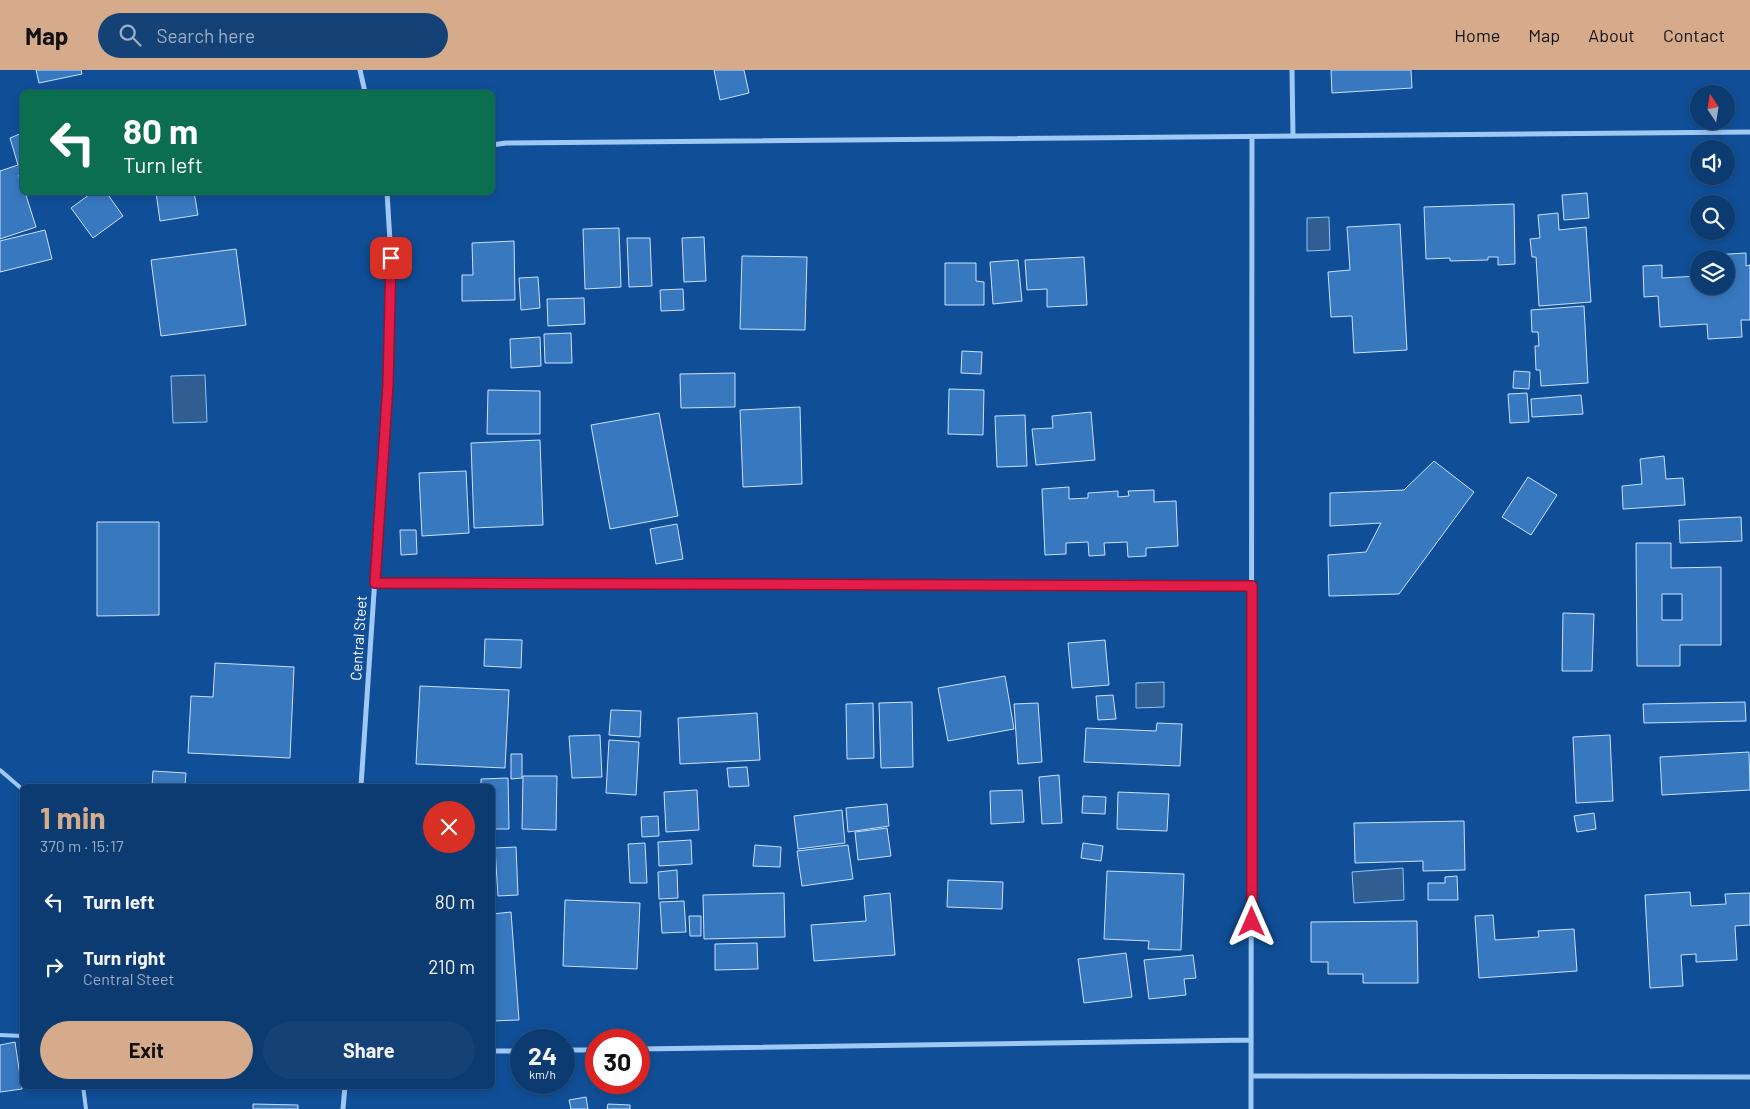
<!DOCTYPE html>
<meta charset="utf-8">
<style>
body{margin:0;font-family:Barlow,sans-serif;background:#154276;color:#f1f3f6;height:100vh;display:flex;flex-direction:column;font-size:19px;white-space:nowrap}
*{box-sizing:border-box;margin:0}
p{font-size:16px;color:#9aadc3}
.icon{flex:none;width:28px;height:28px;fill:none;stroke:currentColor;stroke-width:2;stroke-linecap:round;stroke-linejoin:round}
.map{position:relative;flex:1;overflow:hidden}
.details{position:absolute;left:20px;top:714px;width:475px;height:305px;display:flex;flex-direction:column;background:#0c3b71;border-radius:8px;box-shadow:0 2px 8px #0003,0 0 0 1px #2c5584}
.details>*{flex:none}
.hud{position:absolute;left:20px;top:20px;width:475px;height:105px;border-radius:8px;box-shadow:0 2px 8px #0003,0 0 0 1px #2c5584;background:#0b6e4f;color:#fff;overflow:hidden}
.needle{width:32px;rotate:348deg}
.controls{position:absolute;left:1690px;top:15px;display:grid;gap:10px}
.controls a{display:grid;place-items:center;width:45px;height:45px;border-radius:50%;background:#0c3b71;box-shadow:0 2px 8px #0003,0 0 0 1px #2c5584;font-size:25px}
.speed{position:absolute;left:510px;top:959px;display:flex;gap:10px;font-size:25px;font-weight:700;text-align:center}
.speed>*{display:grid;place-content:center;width:65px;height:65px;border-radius:50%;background:#0c3b71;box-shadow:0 2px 8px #0003,0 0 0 1px #2c5584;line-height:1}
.speed small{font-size:12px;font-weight:400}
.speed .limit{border:8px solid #d22;background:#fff;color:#111}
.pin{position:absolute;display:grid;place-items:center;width:42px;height:42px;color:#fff;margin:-21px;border-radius:10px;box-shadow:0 2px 8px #0006}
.me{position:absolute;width:55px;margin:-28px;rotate:0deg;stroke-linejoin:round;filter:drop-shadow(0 0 4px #0008)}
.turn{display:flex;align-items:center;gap:18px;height:105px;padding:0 20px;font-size:22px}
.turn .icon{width:65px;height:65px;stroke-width:2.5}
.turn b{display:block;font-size:35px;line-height:42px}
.round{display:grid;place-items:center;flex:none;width:52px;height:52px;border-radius:26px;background:#154276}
.overview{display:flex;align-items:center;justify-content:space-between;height:85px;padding:0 20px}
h1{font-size:30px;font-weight:700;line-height:38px;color:#d6ab8b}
.action{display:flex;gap:10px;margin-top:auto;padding:10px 20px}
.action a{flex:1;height:58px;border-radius:30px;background:#d6ab8b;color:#111;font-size:20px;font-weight:700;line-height:58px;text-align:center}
.action a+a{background:#154276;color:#f1f3f6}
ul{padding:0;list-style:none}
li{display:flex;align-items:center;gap:15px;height:65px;padding:0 20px}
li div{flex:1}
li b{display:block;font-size:19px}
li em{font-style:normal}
header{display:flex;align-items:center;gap:30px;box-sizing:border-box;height:70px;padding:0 25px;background:#d6ab8b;color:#111}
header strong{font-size:24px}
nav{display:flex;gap:28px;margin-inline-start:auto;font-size:18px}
.search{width:350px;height:45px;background:#154276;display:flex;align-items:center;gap:12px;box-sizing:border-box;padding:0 18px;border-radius:28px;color:#9aadc3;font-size:19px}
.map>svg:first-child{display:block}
</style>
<header>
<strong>Map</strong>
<div class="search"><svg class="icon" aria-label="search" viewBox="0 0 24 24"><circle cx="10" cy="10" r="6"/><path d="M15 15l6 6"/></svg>Search here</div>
<nav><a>Home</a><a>Map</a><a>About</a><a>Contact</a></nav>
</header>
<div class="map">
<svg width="1750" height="1039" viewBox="0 0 1750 1039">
<rect width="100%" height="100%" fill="#104f97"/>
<path fill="#305e93" stroke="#91c4f8" d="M1329,147L1330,180L1307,181V148Z
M205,305L207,352L173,353L171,306Z
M1164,612V637L1136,638V613Z
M1403,798L1404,830L1354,833L1352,802Z"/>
<path fill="#3878bf" stroke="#c8e2fe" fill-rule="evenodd" d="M36,0H81L82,4L39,13Z
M714,0H744L749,23L720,30Z
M1331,0H1411L1412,18L1332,23Z
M22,63V104L19,105L22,122H25L36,157L0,169V101L18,95L10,68Z
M93,122H106L123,146L93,168L71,138Z
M156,122H194L198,145L160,151Z
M1587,123L1589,148L1564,150L1562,125Z
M1514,134L1515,194L1498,195V187H1488V190L1450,191V188L1426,189L1424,137Z
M1558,143L1559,160L1586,157L1591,232L1539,236L1536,187H1532L1530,169L1540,168L1538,145Z
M1400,154L1407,280L1354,283L1352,246L1331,247L1328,202L1350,200L1347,157Z
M619,158L621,217L585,219L583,159Z
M45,160L52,189L0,202V171Z
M704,167L706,211L684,212L682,168Z
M627,168H650L652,216L629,217Z
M514,171L515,230L462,231V205H473L472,173Z
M236,179L246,255L161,266L151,190Z
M1746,183V196L1750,195V250H1741L1742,267L1708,269L1707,254L1660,257L1658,226L1644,227L1643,196L1662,195V208L1699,206V216H1726V189H1711V185Z
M742,186L807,187L805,260L740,259Z
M1084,187L1087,235L1047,237V219L1027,220L1025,190Z
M1018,190L1022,231L993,234L990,192Z
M945,193H976V211L984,212V235H945Z
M538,207L540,238L521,240L519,208Z
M683,219L684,240L661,241L660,220Z
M584,228L585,254L548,256L547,229Z
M1584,236L1588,313L1541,316L1540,300H1536L1535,276H1539L1538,262H1532L1531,240Z
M571,263L572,293H545L544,264Z
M540,267L541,296L511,298L510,269Z
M962,281L982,282L981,304L961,303Z
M1514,301L1530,302L1529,319L1513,318Z
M735,303V337L681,338L680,304Z
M949,319L984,320L983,365L948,364Z
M488,320L540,321V364H487Z
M1527,323L1529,352L1510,353L1508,324Z
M1581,325L1583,344L1532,347L1531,329Z
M800,337L802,414L743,417L740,340Z
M1091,342L1095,390L1036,395L1032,359L1053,358L1052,346Z
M659,343L678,446L610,459L591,355Z
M1025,345L1027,396L997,397L995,346Z
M540,370L543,455L474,458L471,373Z
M1664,386L1666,409L1683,408L1685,435L1623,439L1622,416L1642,414L1640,389Z
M1434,391L1474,422L1399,524L1329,526L1328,485L1366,482L1381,453L1330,456V423L1404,420Z
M466,401L469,463L422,466L419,403Z
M1528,407L1557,425L1531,465L1502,447Z
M1069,417V429L1088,428V423L1118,421V427L1129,426L1128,421L1154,420V432L1176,431L1178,476L1146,478V486L1128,487L1127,472L1104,473L1105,485L1089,486L1088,472L1066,473V484L1045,485L1042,419Z
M1741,447L1742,471L1680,473L1679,450Z
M97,452H159V545L97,546Z
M677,454L683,489L656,494L650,459Z
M400,460H416L417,484L401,485Z
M1636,473H1671V498L1721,497V575H1680V596H1637ZM1662,524H1682V550H1662Z
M1563,543L1594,544L1592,601H1562Z
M485,569L522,570L521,598L484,596Z
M1105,570L1109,615L1072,618L1068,573Z
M215,593L294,597L290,688L188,683L191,626L213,627Z
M1005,606L1014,659L948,671L938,618Z
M420,616L509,620L505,698L416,694Z
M1113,625L1116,649L1098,650L1096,626Z
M912,632L913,697L881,698L879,633Z
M1745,632L1746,651L1644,653L1643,634Z
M873,633L874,688L847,689L846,634Z
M1038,633L1042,692L1018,694L1014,634Z
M611,640L641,641L640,667L609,665Z
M757,643L760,690L680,694L678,648Z
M1157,653L1182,654L1180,696L1084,692L1086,658L1156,661Z
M600,665L602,707L572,708L569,666Z
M1610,665L1613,731L1576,733L1573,667Z
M609,670L639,672L636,725L606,723Z
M1749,682L1750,720L1662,725L1660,687Z
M511,684H522V708L511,709Z
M747,697L749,716L729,717L727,698Z
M153,701L186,703L185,716H152Z
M1059,705L1062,753L1042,754L1039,707Z
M523,706H557L556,760L522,759Z
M508,708L509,759H492V716H481V709Z
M697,720L699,760L666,762L664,722Z
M1022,720L1024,752L991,754L990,721Z
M1118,722L1169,724L1167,761L1117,759Z
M1083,726L1106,727L1105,744L1082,743Z
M887,734L889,756L848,762L846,738Z
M842,740L845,773L798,779L794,746Z
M1594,743L1596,759L1577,762L1574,746Z
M658,746L659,766L642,767L641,747Z
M1464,751L1465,800L1423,801V791L1355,793L1354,753Z
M887,758L891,786L858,790L855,762Z
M691,770L692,794L659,796L658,772Z
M645,773L647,813H630L628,774Z
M1083,773L1103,776L1101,791L1081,788Z
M755,775L781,777L780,797L753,796Z
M848,775L853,809L802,816L797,781Z
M516,777L518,825L498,826L495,778Z
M677,800L678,828L659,829L658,802Z
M1107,801L1184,804L1181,880L1148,879L1149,871L1104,869Z
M1457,806L1458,830H1428V813H1445V807Z
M948,810L1003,812L1002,839L947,837Z
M1690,822L1691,836L1726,834L1725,824L1750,823V855L1735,856L1737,890L1696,892V884L1681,885L1683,916L1650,918L1645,825Z
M784,823L785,867L704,869L703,825Z
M890,823L895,885L814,891L811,855L866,851L864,826Z
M565,830L640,833L637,899L563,896Z
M684,831L686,862L662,863L660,832Z
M511,842L519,950L492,951V844Z
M1493,845L1495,870L1539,867L1538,861L1574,859L1577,901L1479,908L1475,846Z
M689,846H701V866H690Z
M1417,851L1418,913H1363V904H1328V892H1311V852Z
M757,873L758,899L715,900V874Z
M1126,883L1132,927L1084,933L1078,889Z
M1193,885L1196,908L1184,909L1186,925L1149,929L1144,890Z
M15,972L22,1019L0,1022V975Z
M586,1027L588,1039H571L569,1030Z
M253,1034L298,1035V1039H253Z
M608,1034L630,1035V1039H607Z"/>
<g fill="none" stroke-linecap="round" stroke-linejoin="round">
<path stroke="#a0c8f4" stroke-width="4" d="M0,700L22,719
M0,965L22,966
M83,1016L86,1039"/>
<path stroke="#a0c8f4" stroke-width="5" d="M360,0L365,22
M1292,0L1293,66
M492,75L506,73L1750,62
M375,513L1252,516
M361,716L388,314L391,188L387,122
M639,979L1251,970
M564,980H596
M492,981H521
M1251,1006L1750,1007
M343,1039L345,1016
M1251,1039L1252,68"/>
</g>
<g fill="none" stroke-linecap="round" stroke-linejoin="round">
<g stroke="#92132f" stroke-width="12">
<path id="route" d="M391,188L388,314L375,513L1252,516V852"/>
</g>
<use href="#route" stroke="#e11d48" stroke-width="9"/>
</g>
<g text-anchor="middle" stroke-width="5" stroke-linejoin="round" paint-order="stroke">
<g font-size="15" fill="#fff" stroke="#104f97">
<text transform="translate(359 568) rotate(-86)" y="5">Central Steet</text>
</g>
</g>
</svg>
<div class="controls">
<a><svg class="needle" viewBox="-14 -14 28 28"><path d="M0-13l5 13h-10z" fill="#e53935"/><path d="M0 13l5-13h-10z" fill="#9aadc3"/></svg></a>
<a><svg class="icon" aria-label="sound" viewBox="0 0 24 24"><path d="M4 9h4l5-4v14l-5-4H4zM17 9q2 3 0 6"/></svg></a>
<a><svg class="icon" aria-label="search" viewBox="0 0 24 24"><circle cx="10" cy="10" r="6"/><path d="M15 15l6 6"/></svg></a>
<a><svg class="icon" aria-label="layers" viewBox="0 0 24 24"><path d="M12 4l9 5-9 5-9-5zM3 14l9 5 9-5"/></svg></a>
</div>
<div class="speed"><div>24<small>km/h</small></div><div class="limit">30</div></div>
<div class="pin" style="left:391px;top:188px;background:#d93025"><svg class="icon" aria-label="arrive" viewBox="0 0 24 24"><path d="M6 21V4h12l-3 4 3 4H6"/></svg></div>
<svg class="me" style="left:1252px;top:852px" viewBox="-20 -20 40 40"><path d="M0-17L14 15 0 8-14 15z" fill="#e11d48" stroke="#fff" stroke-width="4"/></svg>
<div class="hud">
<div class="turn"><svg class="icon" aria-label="left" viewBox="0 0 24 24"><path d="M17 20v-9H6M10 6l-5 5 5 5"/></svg><div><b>80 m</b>Turn left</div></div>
</div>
<section class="details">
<div class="overview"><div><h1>1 min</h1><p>370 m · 15:17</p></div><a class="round" style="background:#d93025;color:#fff"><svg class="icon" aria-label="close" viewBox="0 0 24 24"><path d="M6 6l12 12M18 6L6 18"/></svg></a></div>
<ul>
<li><svg class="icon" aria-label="left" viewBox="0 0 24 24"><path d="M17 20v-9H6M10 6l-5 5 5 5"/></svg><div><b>Turn left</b></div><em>80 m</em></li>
<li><svg class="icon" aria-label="right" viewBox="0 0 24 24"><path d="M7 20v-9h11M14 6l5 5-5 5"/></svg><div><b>Turn right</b><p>Central Steet</p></div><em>210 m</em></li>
</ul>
<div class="action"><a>Exit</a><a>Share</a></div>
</section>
</div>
